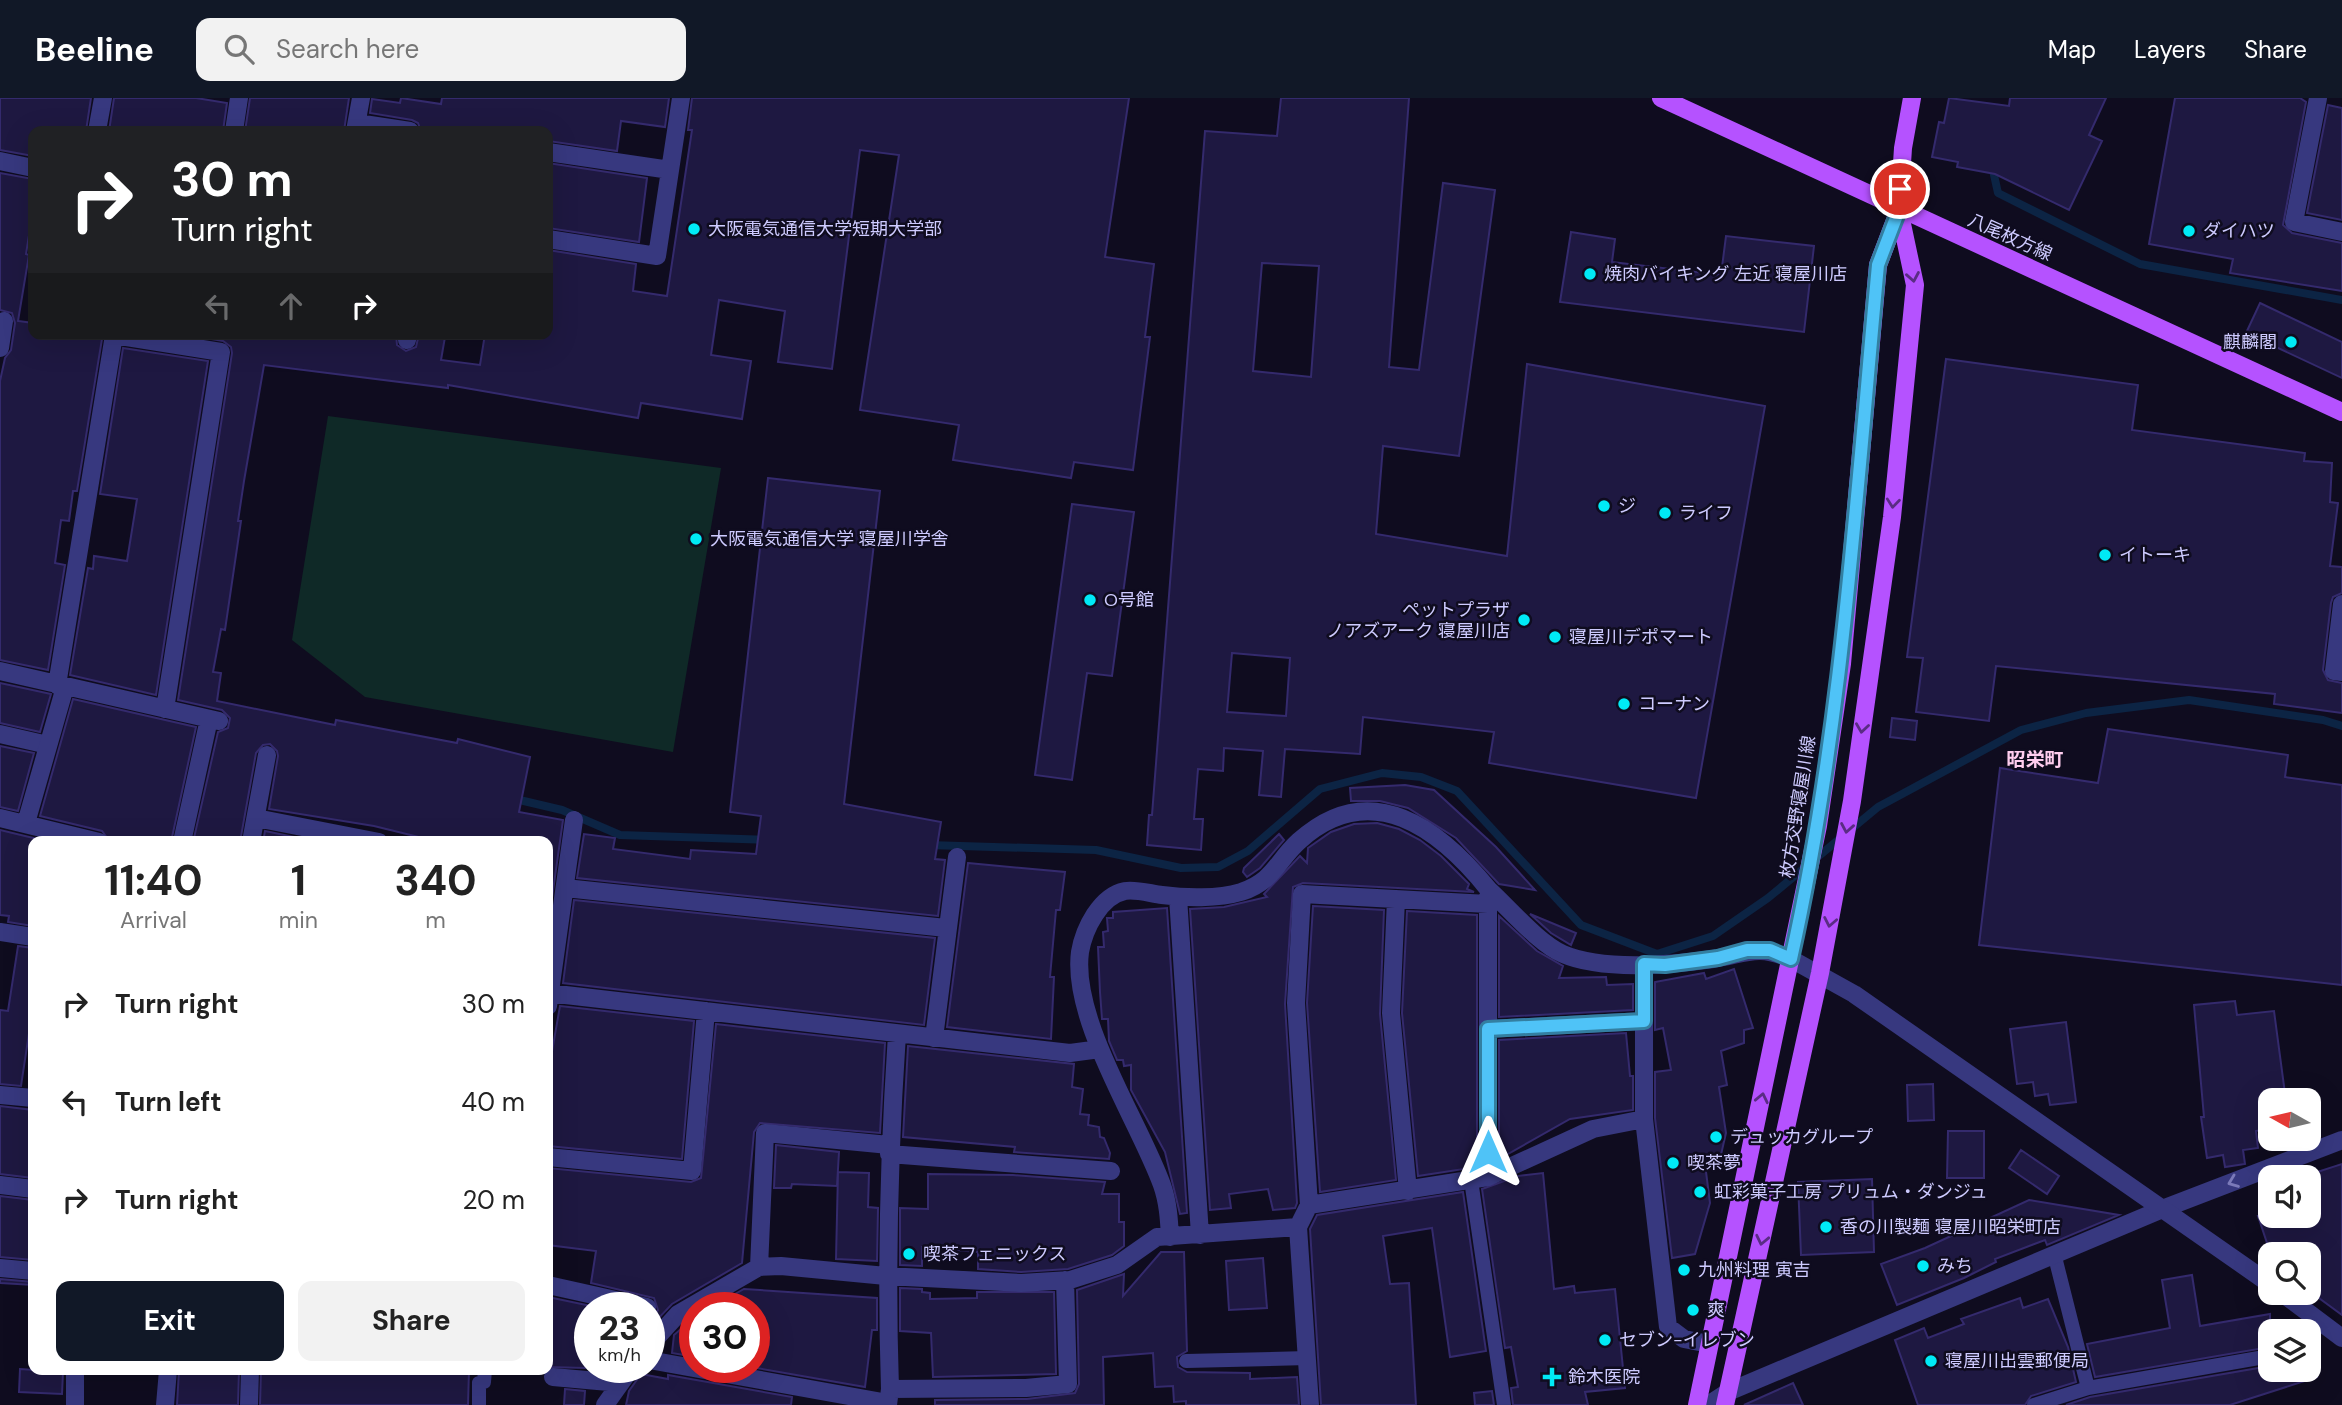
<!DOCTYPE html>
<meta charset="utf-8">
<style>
body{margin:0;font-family:"DM Sans","Noto Sans JP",sans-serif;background:#f2f2f2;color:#222;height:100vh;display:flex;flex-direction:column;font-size:26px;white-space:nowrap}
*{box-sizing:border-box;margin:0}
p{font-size:23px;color:#767676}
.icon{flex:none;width:38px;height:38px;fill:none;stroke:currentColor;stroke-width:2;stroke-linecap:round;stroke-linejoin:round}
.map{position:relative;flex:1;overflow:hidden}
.sheet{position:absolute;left:28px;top:738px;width:525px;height:539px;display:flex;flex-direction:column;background:#fff;border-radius:14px;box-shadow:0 7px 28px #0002}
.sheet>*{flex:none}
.guide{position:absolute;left:28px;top:28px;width:525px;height:214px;border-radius:14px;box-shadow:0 7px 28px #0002;background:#202124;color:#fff;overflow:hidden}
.needle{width:46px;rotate:278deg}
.fabs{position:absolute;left:2258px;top:990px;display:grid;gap:14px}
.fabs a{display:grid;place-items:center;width:63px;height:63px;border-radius:14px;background:#fff;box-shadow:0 7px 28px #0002;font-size:35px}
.speed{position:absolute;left:574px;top:1194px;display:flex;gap:14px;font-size:35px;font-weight:700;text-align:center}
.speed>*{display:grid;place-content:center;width:91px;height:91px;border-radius:50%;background:#fff;box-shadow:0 7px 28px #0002;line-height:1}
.speed small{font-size:18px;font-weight:400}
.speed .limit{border:10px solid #d22;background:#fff;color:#111}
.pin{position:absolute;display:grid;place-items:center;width:60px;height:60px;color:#fff;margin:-30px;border:4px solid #fff;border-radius:50%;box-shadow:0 2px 7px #0007}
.me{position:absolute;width:77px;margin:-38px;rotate:0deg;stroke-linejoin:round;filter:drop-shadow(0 0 5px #0008)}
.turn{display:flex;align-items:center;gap:24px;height:147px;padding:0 28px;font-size:32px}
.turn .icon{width:91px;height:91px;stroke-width:2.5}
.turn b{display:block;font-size:49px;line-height:60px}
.lanes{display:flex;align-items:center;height:66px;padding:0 28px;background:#0003;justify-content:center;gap:35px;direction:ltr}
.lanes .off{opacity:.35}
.eta{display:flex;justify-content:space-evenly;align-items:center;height:119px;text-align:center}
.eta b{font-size:42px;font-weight:700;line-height:49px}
.action{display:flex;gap:14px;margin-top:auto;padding:14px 28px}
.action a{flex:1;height:80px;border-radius:14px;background:#111827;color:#fff;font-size:28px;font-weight:700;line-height:80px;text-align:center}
.action a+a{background:#f2f2f2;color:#222}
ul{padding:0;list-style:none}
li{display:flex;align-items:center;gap:21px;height:98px;padding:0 28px}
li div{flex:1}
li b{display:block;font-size:26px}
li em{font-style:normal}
header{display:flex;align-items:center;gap:42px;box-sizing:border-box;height:98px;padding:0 35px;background:#111827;color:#fff}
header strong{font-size:33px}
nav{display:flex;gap:38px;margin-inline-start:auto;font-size:24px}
.search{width:490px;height:63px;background:#f2f2f2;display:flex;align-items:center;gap:18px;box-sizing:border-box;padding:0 24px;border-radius:14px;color:#767676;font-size:26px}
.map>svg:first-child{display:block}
</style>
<header>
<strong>Beeline</strong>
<div class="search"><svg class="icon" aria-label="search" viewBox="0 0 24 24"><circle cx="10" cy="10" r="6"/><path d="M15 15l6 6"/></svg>Search here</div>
<nav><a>Map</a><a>Layers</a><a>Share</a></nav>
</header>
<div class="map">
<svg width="2342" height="1307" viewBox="0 0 2342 1307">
<rect width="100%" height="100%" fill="#0f0c1f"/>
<path fill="#0f2927" d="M328,318L721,370L673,654L365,599L292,542Z"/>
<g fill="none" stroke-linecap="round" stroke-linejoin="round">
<path stroke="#0c2444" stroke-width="8" d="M1992,68L1998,95L2140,166L2342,202
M511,700L562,712L620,737L768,742
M928,747L1096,752L1181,770L1218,769L1248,753L1320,691L1382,675L1421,679L1457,693L1581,827L1657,856L1713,838L1768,800L1878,709L2021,632L2086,615L2189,602L2323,622L2342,628"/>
</g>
<path fill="#1e1841" stroke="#342a6d" stroke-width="2" fill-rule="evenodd" d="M0,0H91L86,33H33V58L0,52Z
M114,0H196L227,5L223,33H109Z
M250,0H349L344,33H245Z
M401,0L441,6L442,0H669L665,29L621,23L617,53L548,43V33H421L418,25L412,22L370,15L372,1L400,5Z
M692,0H1129L1105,159L1154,166L1145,239H1150L1133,372L1074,364L1071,380L953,362L959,327L860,312L899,57L860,52L832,271L778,264L785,213L719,202L711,257L751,263L742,321L641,305L638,320L448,287V290L264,267L244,383L238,423H241L225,532L221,531L213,574L221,575L217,603L335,627L336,622L457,645L458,641L530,659L519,714L563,722L548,828V744H439L374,728L269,711L278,658L277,653L270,646L263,647L256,655L240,744L194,740L218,634L228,630L230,620L222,612L178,602L232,255L231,249L223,243L182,236H396L397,247L406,253L416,249L419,236H433L445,239L441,262L480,267L485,236H548V152L636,166L633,193L667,198L692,32H688Z
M1281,0H1409L1389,269L1419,272L1443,85L1495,92L1459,358L1383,348L1376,436L1507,458L1527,266L1765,308L1696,700L1489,665L1494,634L1363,619L1360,656L1285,651L1281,699L1259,697L1263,653L1224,650L1223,673L1198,671L1194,721H1203L1201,752L1147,747L1149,717H1152L1205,33L1277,38ZM1262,165L1319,168L1311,279L1253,273ZM1232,555L1290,560L1286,618L1227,614Z
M1949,0L2009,8L2010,0H2106L2089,37L2102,43L2069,112L1995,76L1957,69L1958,64L1932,59L1939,24L1944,25Z
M2175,0H2300L2306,4L2283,127L2292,135L2342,145V193L2230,175L2233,161L2149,146Z
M2328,7L2342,10V122L2307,115Z
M548,65L647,80L639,144L548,130Z
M0,75L33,81V112L26,156L29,157L18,223L33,225V236H99L98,241H102L77,393H73L69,423L61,422L55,465L65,467L48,572L0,562V283L5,260L11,252L15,225L12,215L0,212Z
M1571,134L1615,141L1612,164L1721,177L1726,138L1814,148L1804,234L1560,204Z
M2260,205L2342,244V280L2246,235Z
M123,250L208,263L156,597L70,577L88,470L93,471L94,458L127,463L137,401L100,396Z
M1946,261L2138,287L2132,332L2305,355L2304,363L2332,365L2330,404L2338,405L2330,468L2342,469V495L2333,499L2331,505L2323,572L2328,582L2342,585V615L2274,606L2275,596L1996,568L1989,623L1916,614L1923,560L1907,559Z
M768,380L880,393L844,706L941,724L935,761L945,762L938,818L577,780L584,736L615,740L613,751L690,761L691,752L756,756L761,718L730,714Z
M1072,406L1134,414L1112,578L1087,575L1072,682L1035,677Z
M0,585L51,596L40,634L0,625Z
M73,601L196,629L171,744H110L102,733L40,718Z
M1892,620L1917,623L1915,642L1890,639Z
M2108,631L2288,657L2285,679L2342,687V887L1979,847L2000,670L2098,685Z
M0,648L34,655L18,713L0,709Z
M1405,687L1434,692L1496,749L1535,792L1499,786L1456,740L1408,710L1380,703H1351L1350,690Z
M1377,725L1399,731L1420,742L1441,758L1469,786L1467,791L1474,794L1303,785L1293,789L1285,906L1297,1105L1295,1110L1273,1112L1268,1091L1229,1096L1231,1110L1210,1112L1190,811L1224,809L1267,799L1264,796L1300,758L1307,765L1308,750L1331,734L1354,726Z
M0,732L50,744H33V828L8,824L9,818L0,817Z
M265,733L318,744H263Z
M1279,736L1284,742L1260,770L1247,779L1243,774L1244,770Z
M968,765L1065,774L1060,812H1056L1050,879H1054L1051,941L947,929Z
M574,802L935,840L924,927L563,885Z
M1313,808L1384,812L1380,916L1396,1082L1320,1094L1307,905Z
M1167,810L1187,1115L1180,1116L1165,1054L1131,992V967L1124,968L1123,962H1117L1109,943L1108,921H1102L1100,894L1098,849H1104L1103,834L1108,833L1107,820H1113V814Z
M1407,813L1477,817V1069L1418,1078L1402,915Z
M1530,816L1576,835L1571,847L1551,835Z
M1499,818L1537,853L1563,868L1559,880L1606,879L1607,887L1633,886V912L1499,919Z
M18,848L33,850V909L21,988L0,986V912L8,913Z
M1734,871L1753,930L1744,932V945L1721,953L1727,987L1719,989L1726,1035L1720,1061L1705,1066L1710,1105L1695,1156L1672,1160L1655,1020V974L1671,972L1663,930L1655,932V884L1704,875L1706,881Z
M2235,903L2237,917L2274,913L2286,1003H2270V1030L2256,1033L2258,1050L2243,1052L2245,1066L2225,1069L2223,1057L2207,1060L2201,1019H2204L2194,907Z
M560,908L694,923L682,1061L548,1048V976Z
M2066,924L2076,1004L2050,1007L2048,996L2035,998L2033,984L2017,986L2010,931Z
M716,926L885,945L880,1035L760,1025L754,1034L742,1165L672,1206L655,1224L649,1223L658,1212L654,1200L591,1185L596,1153L548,1147V1070L691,1084L701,1080Z
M1626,935L1630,978H1633V1012L1570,1021L1499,1061V942Z
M908,948L1074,966L1072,989L1083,991L1080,1016L1089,1017L1088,1027L1099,1029L1100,1039L1104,1040L1110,1055L1109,1061L1014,1054L1015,1049L903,1039Z
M1933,986L1934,1022L1908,1023L1907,987Z
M0,1008L33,1012V1080L0,1076Z
M1948,1033H1984V1080H1947Z
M776,1047L839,1054L837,1088L792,1086L791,1090H774Z
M2021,1052L2059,1078L2047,1096L2009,1070Z
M2342,1066V1217L2308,1192V1157H2271L2258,1118H2308V1077Z
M838,1074L869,1075L868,1109L878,1110L877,1163L836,1161Z
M1543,1075L1554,1191L1574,1188L1575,1195L1615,1191L1625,1290L1585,1294L1588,1307H1513L1511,1290L1518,1289L1511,1249L1505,1250L1482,1091L1518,1078Z
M928,1076L1013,1077L1105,1084L1102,1096H1119V1124H1124V1148L1112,1157L1068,1171L1021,1174L978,1171V1154L922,1149V1168L900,1167V1110L928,1111Z
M1872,1081L1874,1154L1801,1157L1798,1084Z
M1463,1094L1486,1253L1450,1259L1432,1130L1383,1138L1390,1186L1409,1185L1416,1307H1321L1310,1131L1317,1117Z
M0,1098L33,1102V1162L0,1159Z
M2029,1102L2119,1117L2047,1147L2045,1142L1995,1161L1996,1164L1964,1180L1897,1207L1881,1166L1925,1150Z
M1161,1154H1184L1187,1253L1177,1259L1178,1269L1187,1274L1250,1275V1281L1297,1279L1299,1307H1186V1303L1174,1304L1173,1288L1155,1289L1153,1255L1103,1259L1104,1307H935V1302L1027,1301L1075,1295L1079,1286L1077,1192L1124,1176L1123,1198Z
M1263,1160L1267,1210L1229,1212L1226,1163Z
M2192,1177L2200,1228L2270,1216V1249L2095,1279L2087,1246L2170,1230L2162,1182Z
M0,1181L33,1184V1187L0,1185Z
M900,1190L922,1191V1194L930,1195V1201L977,1200V1194H1054L1056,1276L933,1279L931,1235L900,1233Z
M744,1191L877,1200V1232H872L865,1289L751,1269H754V1209H712Z
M548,1199L596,1209H590V1267L586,1266L585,1270L548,1269Z
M2020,1200L2023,1210L2048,1201L2068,1249L2076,1284L2031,1298L2025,1307H1918L1895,1242L1924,1230L1928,1240L1964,1226L1961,1221Z
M695,1219V1259L672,1255L674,1237Z
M2270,1268V1272H2316L2317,1279L2230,1307H2066L2090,1299Z
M20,1271L63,1274L62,1296L19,1294Z
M179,1272H239L238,1307H177Z
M261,1272H469L468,1307H260Z
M641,1276L668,1281V1277L792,1299L791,1307H626L629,1293Z
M1793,1285L1803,1307H1744Z
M565,1291L585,1293L584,1307H564Z
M1492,1293L1494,1307H1475L1474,1295Z"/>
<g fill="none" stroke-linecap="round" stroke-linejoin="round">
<path stroke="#37387f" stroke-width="14" d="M1471,1082L1504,1307
M2055,1159L2088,1290
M1186,1263L1308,1260
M479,1307V1285L484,1284L485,1272
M2034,1307L2088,1290L2270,1258"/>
<path stroke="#37387f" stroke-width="18" d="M0,636L48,647"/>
<path stroke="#37387f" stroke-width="18" d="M2318,0L2294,124L2342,134
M357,25L410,33
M97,33L103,0
M234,33L239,0
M355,33L361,0
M548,54L670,72
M0,63L33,70
M548,141L657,158L681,0
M407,242L408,236
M0,250L4,223
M2342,506L2334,573L2342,574
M0,573L219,623
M57,587L114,237L221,254L165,611
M0,720L99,744
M256,720L379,744
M26,725L65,589
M182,744L209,621
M251,744L267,657
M565,790L946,830
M1489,792C1509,810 1539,846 1563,856C1602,873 1671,867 1713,861C1746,856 1757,846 1791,861
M1178,799L1200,1137
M1396,801L1391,915L1408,1093
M0,834L33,839
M548,895L1070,955L1100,951
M548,908L574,722
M1488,931L1644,923
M934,940L957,759
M0,997L33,1000
M1644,1021V866
M889,1056L1111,1073
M548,1059L692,1073L706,913
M0,1087L33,1091
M1309,1107L1488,1079L1593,1031L1644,1021L1668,1229L1684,1241L1709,1246
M1170,1139C1169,1121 1168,1104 1162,1087C1139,1023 1071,922 1080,854C1084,831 1100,798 1125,793C1136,791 1152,796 1162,797C1185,800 1218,801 1241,794C1274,783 1276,764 1299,743C1371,678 1440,731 1489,792L1488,806
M759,1169L765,1035L889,1047
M0,1170L33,1173
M548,1187L647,1209
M649,1248L678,1216L759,1169L781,1168L886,1178L1021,1185L1070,1182L1117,1167L1157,1139L1298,1129
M649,1262L888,1305
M75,1272V1307
M553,1279L620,1285
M890,1291L1026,1290L1068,1286L1065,1182
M165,1307L168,1272
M249,1307L250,1272
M605,1307L632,1269
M888,1307L890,1291C886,1172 889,1055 897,936
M1310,1307L1298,1129L1309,1107L1296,905L1302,796L1488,806V1079
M1708,1307L1728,1294L2165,1110L2342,1042"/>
<path stroke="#37387f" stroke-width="18" d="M1791,861L1854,896L2270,1186
M2282,1195L2342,1240"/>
<path stroke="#b552ff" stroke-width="18" d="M1661,0L2342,314
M1697,1307L1818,728L1842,566L1878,167L1899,112
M1725,1307L1820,875L1852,703L1892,419L1915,187L1899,112L1903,50L1912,0"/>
</g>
<defs><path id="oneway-chevron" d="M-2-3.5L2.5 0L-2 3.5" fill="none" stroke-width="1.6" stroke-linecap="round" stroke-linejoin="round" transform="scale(1.75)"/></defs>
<g stroke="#5a2c84">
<use href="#oneway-chevron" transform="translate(1913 179) rotate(80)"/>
<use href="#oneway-chevron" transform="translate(1893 405) rotate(96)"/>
<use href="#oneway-chevron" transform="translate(1862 630) rotate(98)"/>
<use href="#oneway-chevron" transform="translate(1847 730) rotate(100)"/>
<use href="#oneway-chevron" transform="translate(1830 824) rotate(101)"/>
<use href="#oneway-chevron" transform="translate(1762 1000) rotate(-78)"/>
<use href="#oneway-chevron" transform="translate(1762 1142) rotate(102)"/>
</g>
<use stroke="#7b7ab9" href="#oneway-chevron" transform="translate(2233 1084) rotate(159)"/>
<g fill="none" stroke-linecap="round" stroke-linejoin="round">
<g stroke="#337fa1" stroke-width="18">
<path id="route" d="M1488,1054V931L1644,923V866L1665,867L1718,860L1747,852H1770L1791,861C1842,633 1856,400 1878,167L1899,112L1900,91"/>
</g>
<use href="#route" stroke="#4fc3f7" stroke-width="12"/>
</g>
<g fill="#00eaf6" stroke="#0f0c1f" stroke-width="2.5">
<circle cx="694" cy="131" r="7"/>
<circle cx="2189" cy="133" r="7"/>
<circle cx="1590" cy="176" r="7"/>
<circle cx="2291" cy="244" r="7"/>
<circle cx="1604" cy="408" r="7"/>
<circle cx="1665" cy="415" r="7"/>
<circle cx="696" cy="441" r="7"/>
<circle cx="2105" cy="457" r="7"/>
<circle cx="1090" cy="502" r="7"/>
<circle cx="1524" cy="522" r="7"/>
<circle cx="1555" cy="539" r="7"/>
<circle cx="1624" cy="606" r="7"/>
<circle cx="1716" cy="1039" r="7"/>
<circle cx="1673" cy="1065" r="7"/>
<circle cx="1700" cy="1094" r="7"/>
<circle cx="1826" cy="1129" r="7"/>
<circle cx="909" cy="1156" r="7"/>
<circle cx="1923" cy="1168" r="7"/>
<circle cx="1684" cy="1172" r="7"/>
<circle cx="1693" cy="1212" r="7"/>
<circle cx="1605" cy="1242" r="7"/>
<circle cx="1931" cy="1263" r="7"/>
<path d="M1548.5 1268.5h7v7h7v7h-7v7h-7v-7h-7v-7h7z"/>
</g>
<g text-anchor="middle" stroke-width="5" stroke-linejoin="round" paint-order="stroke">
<g font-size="18" fill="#cecbff" stroke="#0f0c1f" text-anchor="start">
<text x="708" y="137">大阪電気通信大学短期大学部</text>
<text x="2203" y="139">ダイハツ</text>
<text x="1604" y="182">焼肉バイキング 左近 寝屋川店</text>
<text x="2277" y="250" text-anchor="end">麒麟閣</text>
<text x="1618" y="414">ジ</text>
<text x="1679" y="421">ライフ</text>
<text x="710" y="447">大阪電気通信大学 寝屋川学舎</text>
<text x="2119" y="463">イトーキ</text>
<text x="1104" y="508">O号館</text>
<text x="1510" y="518" text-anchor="end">ペットプラザ<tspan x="1510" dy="21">ノアズアーク 寝屋川店</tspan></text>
<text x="1569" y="545">寝屋川デポマート</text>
<text x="1638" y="612">コーナン</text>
<text x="1730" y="1045">デュッカグループ</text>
<text x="1687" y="1071">喫茶夢</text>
<text x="1714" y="1100">虹彩菓子工房 プリュム・ダンジュ</text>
<text x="1840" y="1135">香の川製麺 寝屋川昭栄町店</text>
<text x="923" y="1162">喫茶フェニックス</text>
<text x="1937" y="1174">みち</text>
<text x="1698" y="1178">九州料理 寅吉</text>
<text x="1707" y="1218">爽</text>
<text x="1619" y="1248">セブン-イレブン</text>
<text x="1945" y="1269">寝屋川出雲郵便局</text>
<text x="1568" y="1285">鈴木医院</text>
</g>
<g font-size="18" fill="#cecbff" stroke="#0f0c1f">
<text transform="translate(2010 139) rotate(24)" y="6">八尾枚方線</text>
<text transform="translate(1798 709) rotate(-81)" y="6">枚方交野寝屋川線</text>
</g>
<g font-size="19" font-weight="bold" fill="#ffcdef" stroke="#0f0c1f">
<text x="2035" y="668">昭栄町</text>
</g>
</g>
</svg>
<div class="fabs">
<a><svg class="needle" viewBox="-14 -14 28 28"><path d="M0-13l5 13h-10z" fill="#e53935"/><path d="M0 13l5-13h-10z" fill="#767676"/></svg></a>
<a><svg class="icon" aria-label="sound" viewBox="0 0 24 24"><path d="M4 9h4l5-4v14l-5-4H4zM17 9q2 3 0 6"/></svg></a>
<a><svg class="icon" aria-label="search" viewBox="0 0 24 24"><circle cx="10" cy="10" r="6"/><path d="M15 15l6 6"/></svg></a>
<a><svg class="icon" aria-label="layers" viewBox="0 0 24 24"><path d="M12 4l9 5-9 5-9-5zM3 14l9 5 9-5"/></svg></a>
</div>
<div class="speed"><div>23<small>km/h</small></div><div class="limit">30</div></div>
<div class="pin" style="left:1900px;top:91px;background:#d93025"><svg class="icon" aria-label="arrive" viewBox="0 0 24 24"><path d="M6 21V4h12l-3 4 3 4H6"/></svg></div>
<svg class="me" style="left:1488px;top:1054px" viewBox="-20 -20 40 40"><path d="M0-17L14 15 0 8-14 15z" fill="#4fc3f7" stroke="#fff" stroke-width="4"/></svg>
<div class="guide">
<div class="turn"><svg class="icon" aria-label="right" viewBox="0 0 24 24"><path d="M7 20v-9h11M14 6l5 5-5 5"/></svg><div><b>30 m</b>Turn right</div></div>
<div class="lanes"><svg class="icon off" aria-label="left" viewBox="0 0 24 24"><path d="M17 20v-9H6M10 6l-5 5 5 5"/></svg><svg class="icon off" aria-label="ahead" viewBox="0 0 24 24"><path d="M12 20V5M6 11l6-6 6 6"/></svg><svg class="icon" aria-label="right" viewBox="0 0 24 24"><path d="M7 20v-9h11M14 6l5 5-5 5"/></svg></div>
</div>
<section class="sheet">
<div class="eta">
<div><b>11:40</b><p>Arrival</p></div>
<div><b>1</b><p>min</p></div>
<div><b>340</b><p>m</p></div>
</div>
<ul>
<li><svg class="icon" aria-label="right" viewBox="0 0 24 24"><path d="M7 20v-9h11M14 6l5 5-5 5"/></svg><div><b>Turn right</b></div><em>30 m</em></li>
<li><svg class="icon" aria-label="left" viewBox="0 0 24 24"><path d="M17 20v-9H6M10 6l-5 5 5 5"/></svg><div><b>Turn left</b></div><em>40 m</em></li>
<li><svg class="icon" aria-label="right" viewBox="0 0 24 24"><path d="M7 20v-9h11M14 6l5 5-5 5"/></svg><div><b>Turn right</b></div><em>20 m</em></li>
</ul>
<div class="action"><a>Exit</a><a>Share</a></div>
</section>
</div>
